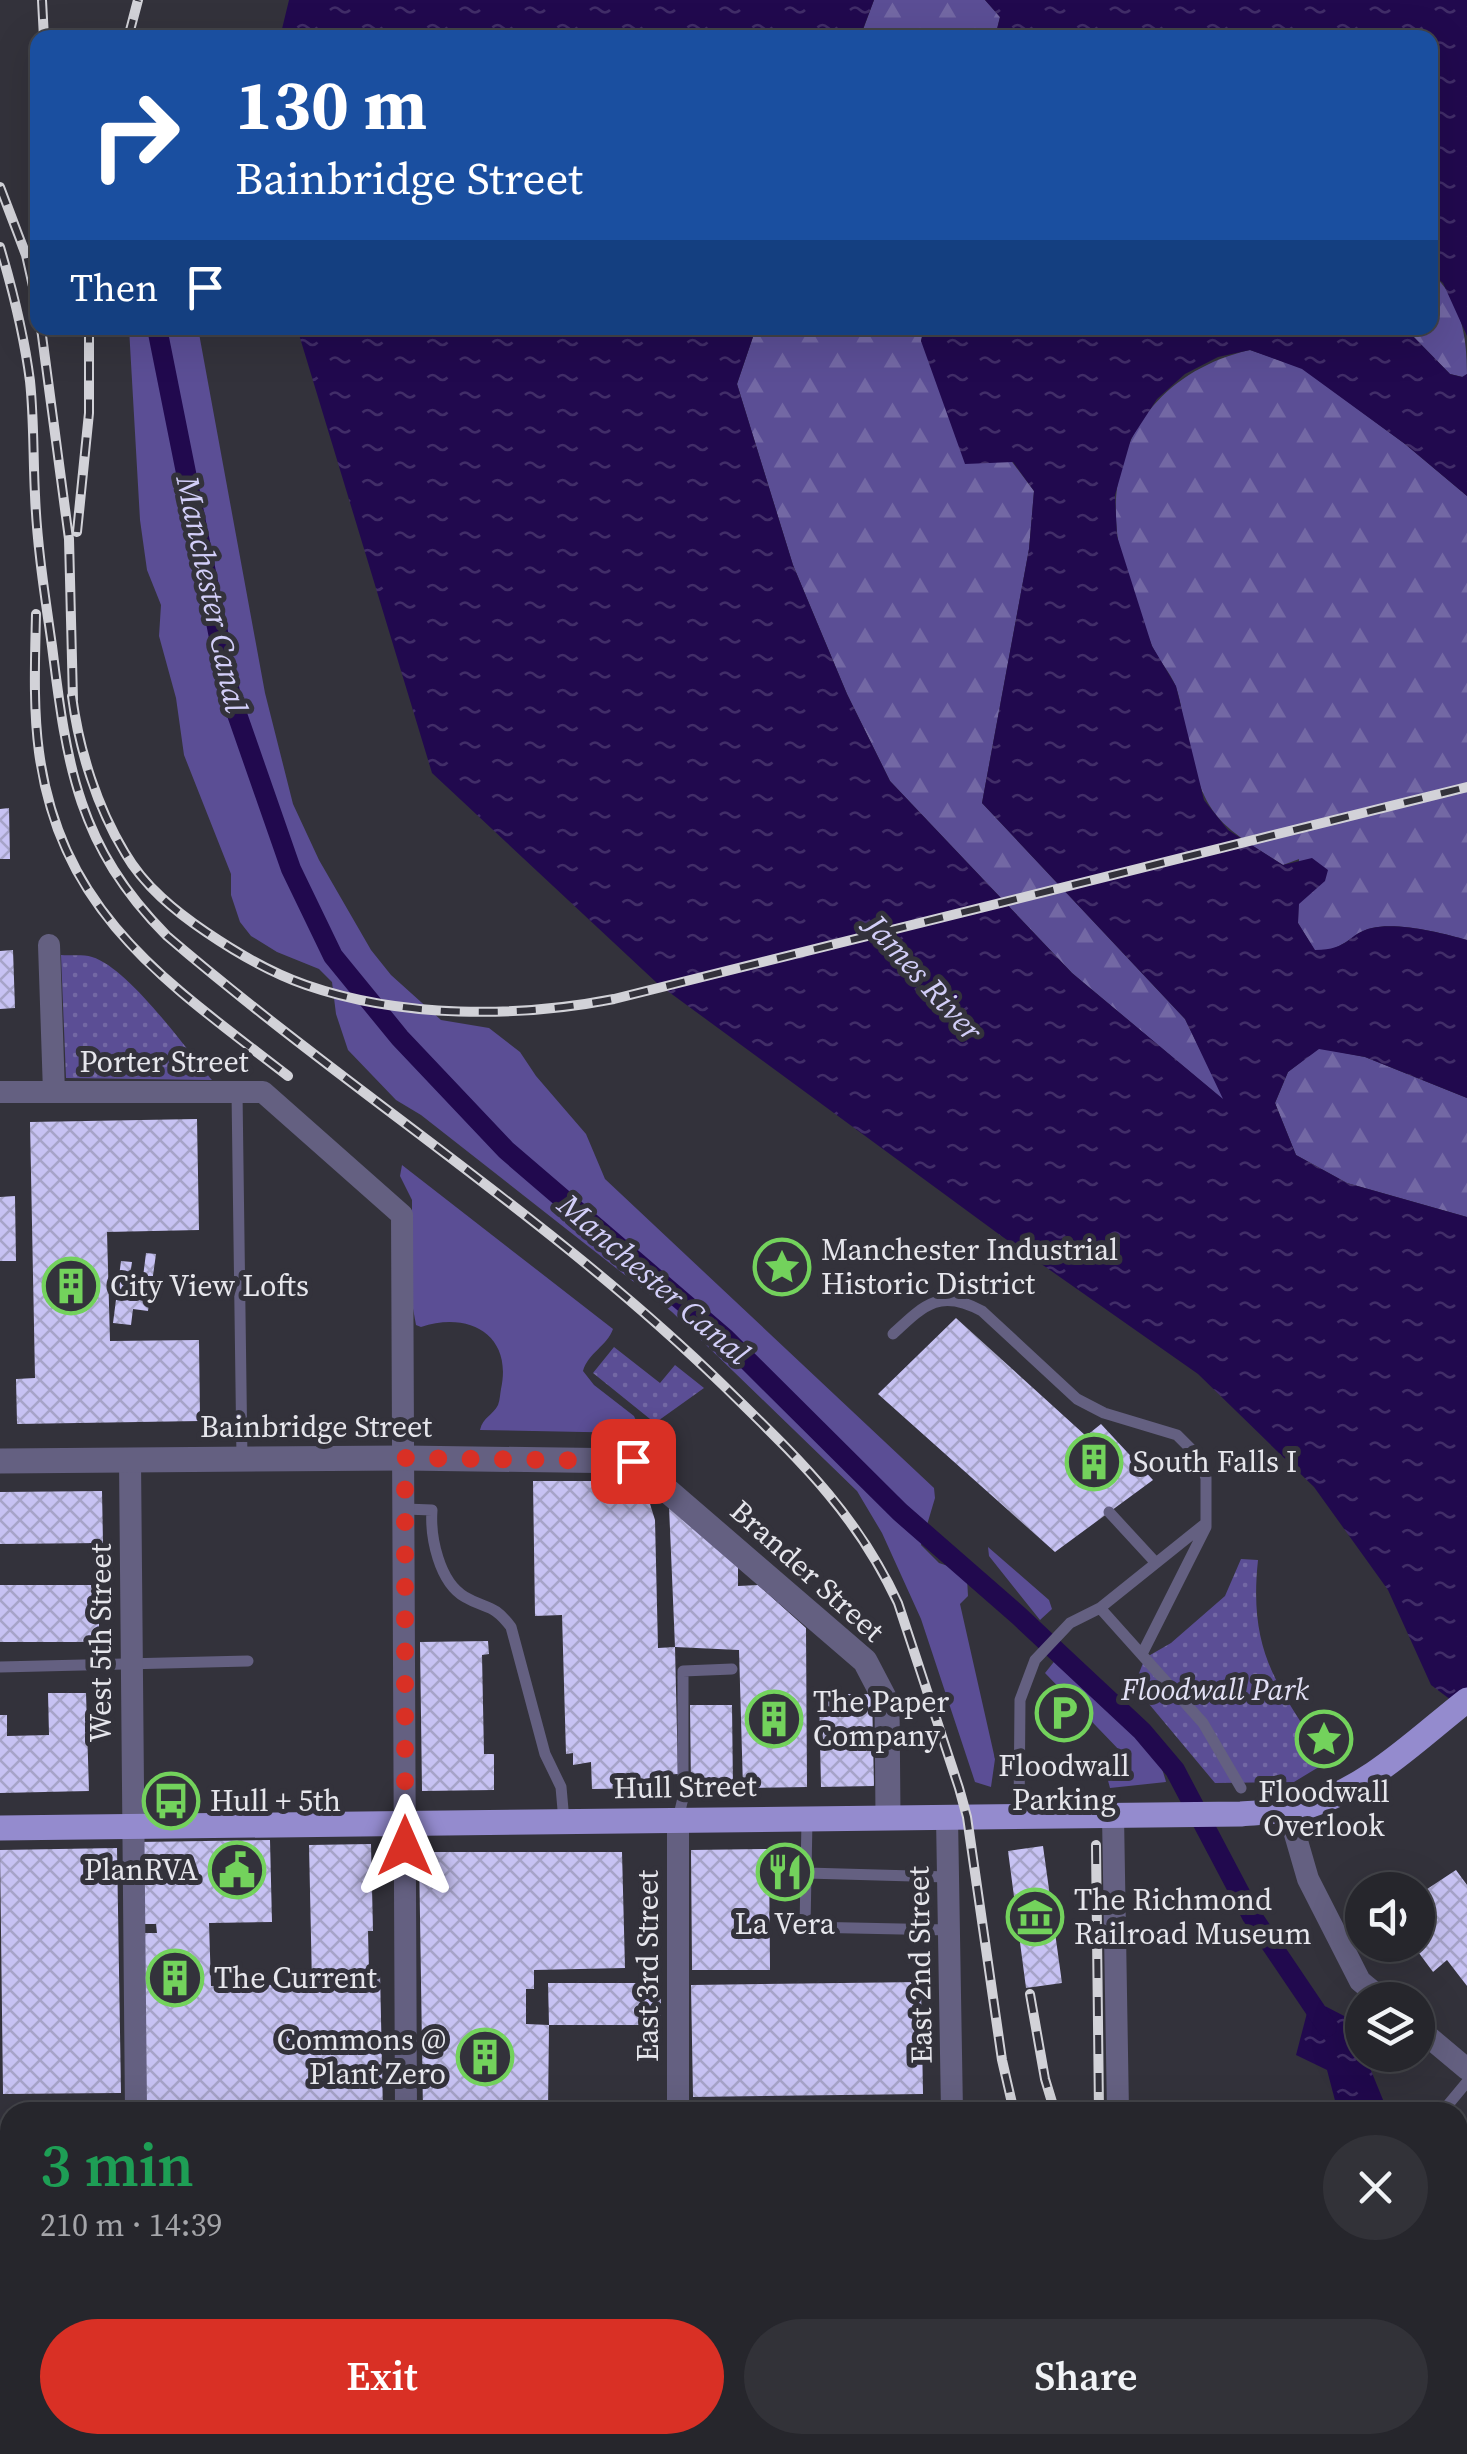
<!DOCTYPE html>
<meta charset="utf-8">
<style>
body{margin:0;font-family:"Source Serif 4",serif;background:#323238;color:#f1f3f6;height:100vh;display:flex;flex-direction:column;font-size:38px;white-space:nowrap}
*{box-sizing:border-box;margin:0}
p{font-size:32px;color:#a4a5a9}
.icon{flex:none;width:55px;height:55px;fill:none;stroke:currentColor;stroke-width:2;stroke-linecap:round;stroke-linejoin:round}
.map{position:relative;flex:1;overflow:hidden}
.drawer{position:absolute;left:0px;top:2102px;width:1468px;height:352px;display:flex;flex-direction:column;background:#26262c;border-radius:30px 30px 0 0;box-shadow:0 10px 40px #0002,0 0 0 2px #424348}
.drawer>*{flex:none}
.top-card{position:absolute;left:30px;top:30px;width:1408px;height:305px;border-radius:20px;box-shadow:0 10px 40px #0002,0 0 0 2px #424348;background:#1a4fa0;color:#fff;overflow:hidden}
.fabs{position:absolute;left:1345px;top:1872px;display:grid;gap:20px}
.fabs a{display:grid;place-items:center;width:90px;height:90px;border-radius:50%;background:#26262c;box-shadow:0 10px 40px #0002,0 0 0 2px #424348;font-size:50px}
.pin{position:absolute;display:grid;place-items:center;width:85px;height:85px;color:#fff;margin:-42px;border-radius:20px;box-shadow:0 5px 15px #0006}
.me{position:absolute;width:110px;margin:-55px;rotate:0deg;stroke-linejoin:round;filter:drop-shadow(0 0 8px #0008)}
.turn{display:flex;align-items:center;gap:35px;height:210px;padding:0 40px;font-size:45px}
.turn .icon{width:130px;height:130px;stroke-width:2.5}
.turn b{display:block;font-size:70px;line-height:85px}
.then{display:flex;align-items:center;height:95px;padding:0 40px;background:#0003;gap:20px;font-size:38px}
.round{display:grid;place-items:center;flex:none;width:105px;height:105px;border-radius:52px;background:#323238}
.summary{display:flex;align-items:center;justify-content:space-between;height:170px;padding:0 40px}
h1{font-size:60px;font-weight:600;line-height:75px;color:#1e9e55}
.action{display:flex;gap:20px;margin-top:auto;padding:20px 40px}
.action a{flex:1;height:115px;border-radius:60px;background:#d93025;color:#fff;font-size:40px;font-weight:600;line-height:115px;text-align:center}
.action a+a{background:#323238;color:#f1f3f6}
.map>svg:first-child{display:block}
</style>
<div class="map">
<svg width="1467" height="2454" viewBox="0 0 1467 2454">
<defs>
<pattern id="forest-firs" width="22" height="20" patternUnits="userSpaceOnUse" patternTransform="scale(2.5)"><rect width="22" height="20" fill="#5b4e95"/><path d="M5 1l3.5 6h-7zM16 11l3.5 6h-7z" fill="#7368a4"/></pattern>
<pattern id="park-dots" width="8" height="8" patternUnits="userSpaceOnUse" patternTransform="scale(2.5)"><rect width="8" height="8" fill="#5b4e95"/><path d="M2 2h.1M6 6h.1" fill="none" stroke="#7368a4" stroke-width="1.8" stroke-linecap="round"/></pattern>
<pattern id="water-ripples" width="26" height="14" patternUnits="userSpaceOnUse" patternTransform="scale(2.5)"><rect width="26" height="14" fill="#21094e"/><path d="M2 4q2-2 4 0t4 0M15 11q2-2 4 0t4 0" fill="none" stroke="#412d68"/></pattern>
<pattern id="building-cross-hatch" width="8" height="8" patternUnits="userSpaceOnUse" patternTransform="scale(2.5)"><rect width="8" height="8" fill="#c7c2f3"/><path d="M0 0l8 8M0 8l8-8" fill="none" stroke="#a6a3c8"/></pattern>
</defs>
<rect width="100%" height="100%" fill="#33323b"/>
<path fill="#5b4e95" d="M129,328H198L265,693L293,804L319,860L371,950L391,975L441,1020L489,1028L520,1052L536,1076L586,1134L605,1179L934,1488L935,1498L921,1545L939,1563L957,1569L967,1578L968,1596L960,1604L995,1759L991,1787L975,1782L921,1619L882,1533L857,1491L672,1312L421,1115L396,1100L348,1050L336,1014L332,982L319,969L277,952L251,936L240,922L231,895V874L184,755L176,698L159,636L161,605L147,570L140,520Z
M402,1165L613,1329C607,1346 588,1353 583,1371L594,1385L634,1416L637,1423L634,1433L480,1430C483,1417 493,1415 498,1405C500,1400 500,1394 501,1389C513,1334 468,1311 421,1327L416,1325L412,1303V1200L400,1176Z
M988,1547L1049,1600L1052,1609L1040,1620L989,1556Z
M1057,1658C1075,1674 1090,1692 1107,1710C1134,1738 1156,1740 1166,1782L1110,1788L1106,1773L1123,1754L1045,1673Z"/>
<path fill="url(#forest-firs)" d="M874,0H985L1000,17L995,37L860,38Z
M1430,272C1461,298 1467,336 1467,374L1463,377L1450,374L1405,328H1430Z
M756,328H924L921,341L1034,491L1029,549L982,803L1185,1019L1226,1102L1072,973L890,781L847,694L793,565L737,384Z
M1250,350L1302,368L1405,444L1467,496V940C1443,933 1397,922 1372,928C1349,933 1349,950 1315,951L1298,923L1299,859L1283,865C1217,823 1205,818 1187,739C1183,723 1182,704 1176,687C1170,671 1156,658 1150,641C1137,607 1121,569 1117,532C1107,440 1162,370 1250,350Z
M1319,1048L1365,1057L1467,1098V1217L1347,1183L1296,1155L1275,1103L1288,1072Z"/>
<path fill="url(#park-dots)" d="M61,955C70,956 83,954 92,957C129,968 186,1049 212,1080L66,1078Z
M614,1347L660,1383L675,1365L704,1388L655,1423L593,1373Z
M1241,1559L1258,1560C1248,1655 1279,1687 1327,1762L1294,1782L1215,1783L1134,1686L1145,1658L1171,1643L1225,1596Z"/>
<path fill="url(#water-ripples)" d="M289,0H874L860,37H280Z
M985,0H1467V336L1443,283L1430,272V38L995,37L1000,17Z
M297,328H756L737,384L793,565L847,694L890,781L1072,973L1223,1099L1185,1019L982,803L1029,549L1034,491L1013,462L965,464L921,341L924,328H1405L1450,374L1462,377L1467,374V496L1405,444L1302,369L1250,350L1218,357L1185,374L1157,399L1131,439L1115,495L1117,536L1152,646L1176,686L1204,800L1228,830L1283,865L1312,858L1328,870L1325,881L1299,904L1298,923L1315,950C1350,950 1348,933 1372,928C1397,922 1443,933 1467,940V1098L1365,1057L1319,1049L1288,1072L1275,1103L1296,1155L1347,1183L1467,1217V1712L1431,1685L1388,1590L1314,1487L1198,1374L1000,1235L658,984L432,773Z
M1323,2005L1350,2019L1388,2112H1338L1327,2070L1296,2055L1308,2009Z"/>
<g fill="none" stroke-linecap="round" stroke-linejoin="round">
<path stroke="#21094e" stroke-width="20" d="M157,328L231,697L291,869L333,956L400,1038L506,1150L725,1338L900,1512L1019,1616L1142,1731L1175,1770L1252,1916L1327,2027"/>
</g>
<path fill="url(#building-cross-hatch)" d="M9,808L10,859H0V809Z
M13,950L15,1008L0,1009V951Z
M197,1119L199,1230L107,1232L110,1341L199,1340L200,1421L17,1424L16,1379L35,1378L30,1122Z
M15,1196L16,1261H0V1197Z
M146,1253L156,1254L148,1311L133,1309L131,1325L113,1323L121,1261L132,1262L130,1276L143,1277Z
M956,1318L1086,1436L1101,1424L1153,1480L1055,1552L878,1394Z
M533,1481H643L655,1520L658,1648L675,1647L678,1774L660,1775V1788L592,1789L591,1762L573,1765V1753L566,1754L562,1615L535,1616Z
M102,1491L103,1543L0,1544V1492Z
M669,1506L738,1567V1586L758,1585L806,1628L807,1787L743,1788L739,1650L675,1647Z
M0,1585H99V1642H0Z
M488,1641L489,1654L482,1655L484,1754H494V1790L422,1791L420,1642Z
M48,1693H86L89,1791L0,1793V1715H7V1736L49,1735Z
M819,1694H872L874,1786L821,1787Z
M690,1705H732L733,1788H691Z
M270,1840L272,1922L209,1923L211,1986L312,1984L309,1845L371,1844L373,1931H368L369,1972H380L383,2112H142L139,1933H157L156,1924H138L137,1842Z
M1043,1846L1062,1983L1026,1988L1008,1851Z
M117,1848L121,2093L3,2094L0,1850Z
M769,1849L770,1970H692L691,1850Z
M774,1850L797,1851L796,1894H773Z
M419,1852H622L625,1968L534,1970V1989H526V2024L549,2025L548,2112H423Z
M1456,1870L1467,1885V1986L1447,1960L1433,1972L1413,1945H1418V1895Z
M921,1982L923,2094L693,2097L691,1985Z
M548,1983H661V2025H549Z
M931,2108V2112H705V2109Z
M1458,2139L1467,2147V2222L1458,2214Z
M10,2221V2445H123V2454H2L0,2222Z
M155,2445H396L397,2454H155Z
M513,2445H558L559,2454H514Z
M575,2445H665V2454H575Z
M980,2445H1087V2454H981Z"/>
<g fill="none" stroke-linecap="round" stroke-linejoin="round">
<path stroke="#646081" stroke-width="11" d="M237,1092L242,1459
M893,1334C924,1305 940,1288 982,1311L1077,1399L1104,1413L1177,1435L1198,1456L1206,1478V1527L1142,1654
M405,1509L432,1510C430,1537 439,1582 465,1597C487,1610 493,1603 511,1627L545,1754L561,1787L564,1821
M1109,1512L1156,1563
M1100,1608L1203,1723L1241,1788
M0,1667L248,1661
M1019,1817L1020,1700L1035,1660L1070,1623L1100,1608L1206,1523
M678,1819L683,1798V1671L732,1669
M807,1820L805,1927L949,1930
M807,1873L948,1877
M1442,2112L1467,2082
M1118,2445L1119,2454
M1285,2445L1299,2454"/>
<path stroke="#646081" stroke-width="22" d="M49,945L54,1092
M0,1092H263L402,1215L406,2112
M130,1460L136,2112
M1288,1810L1308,1879L1360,1981L1383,2000
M1113,1815L1118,2112
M947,1817L952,2112
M1418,2028L1467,2069
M678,2112V1819
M0,2193H10
M139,2445V2454
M410,2445V2454
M683,2445V2454
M954,2445V2454"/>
<path stroke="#646081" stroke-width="25" d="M0,1461L405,1458L633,1461L865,1661L887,1703L888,1816"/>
<path stroke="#948bce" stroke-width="25" d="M0,1828L1241,1814C1262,1812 1284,1812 1304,1807C1367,1790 1417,1739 1467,1700"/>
<g stroke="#d2d2d8" stroke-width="10">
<path id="rail" d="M42,0L44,38
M128,38L138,0
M0,187L26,255L38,309
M0,247C13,291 24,335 30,381C34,419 33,457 35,495C37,546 45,596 52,646C67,767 78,846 167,936C348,1091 552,1219 723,1385C795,1456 854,1509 898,1603L959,1788L967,1817L1002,2060L1014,2112
M41,328L69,539L73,700
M77,532L89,413V328
M36,614C35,660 33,707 39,752C61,915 168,983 288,1076
M72,696C79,750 97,807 125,853C144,886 175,911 206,932C237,953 271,973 306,985C401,1018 516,1018 614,999L1467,787
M1096,1845L1099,2112
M1030,1994L1045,2079L1055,2112
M1245,2445L1258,2454"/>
</g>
<use href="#rail" stroke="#33323b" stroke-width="6" stroke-dasharray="19" stroke-linecap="butt"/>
</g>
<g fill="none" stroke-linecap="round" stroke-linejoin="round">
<path stroke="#d93025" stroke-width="18" stroke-dasharray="0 32.4" d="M405,1846V1458L633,1461"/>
</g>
<defs>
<g id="sight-ring" transform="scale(2.875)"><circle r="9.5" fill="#33323b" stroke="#73d25c" stroke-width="1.5"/><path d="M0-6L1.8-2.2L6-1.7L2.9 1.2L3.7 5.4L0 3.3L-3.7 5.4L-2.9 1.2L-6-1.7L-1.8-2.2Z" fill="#73d25c"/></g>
<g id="building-ring" transform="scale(2.875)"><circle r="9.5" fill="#33323b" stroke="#73d25c" stroke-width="1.5"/><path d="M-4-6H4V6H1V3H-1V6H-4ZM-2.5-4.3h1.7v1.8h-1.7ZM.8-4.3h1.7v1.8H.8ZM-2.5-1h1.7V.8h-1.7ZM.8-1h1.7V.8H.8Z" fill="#73d25c"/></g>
<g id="parking-ring" transform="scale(2.875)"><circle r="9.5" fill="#33323b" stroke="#73d25c" stroke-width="1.5"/><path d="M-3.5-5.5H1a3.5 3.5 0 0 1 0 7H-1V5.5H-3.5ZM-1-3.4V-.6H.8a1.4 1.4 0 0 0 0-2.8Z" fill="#73d25c"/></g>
<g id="bus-ring" transform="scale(2.875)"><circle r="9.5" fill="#33323b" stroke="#73d25c" stroke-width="1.5"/><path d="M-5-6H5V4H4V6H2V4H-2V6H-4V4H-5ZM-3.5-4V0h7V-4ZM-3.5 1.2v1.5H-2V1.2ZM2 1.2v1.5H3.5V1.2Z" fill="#73d25c"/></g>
<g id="civic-ring" transform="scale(2.875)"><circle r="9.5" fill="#33323b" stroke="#73d25c" stroke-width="1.5"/><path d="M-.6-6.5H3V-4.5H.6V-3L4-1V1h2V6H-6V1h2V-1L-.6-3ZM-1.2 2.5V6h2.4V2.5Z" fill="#73d25c"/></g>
<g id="restaurant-ring" transform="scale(2.875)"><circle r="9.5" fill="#33323b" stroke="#73d25c" stroke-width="1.5"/><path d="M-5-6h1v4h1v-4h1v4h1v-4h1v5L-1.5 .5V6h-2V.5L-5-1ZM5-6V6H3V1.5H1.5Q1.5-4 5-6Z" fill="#73d25c"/></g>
<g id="museum-ring" transform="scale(2.875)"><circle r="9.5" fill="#33323b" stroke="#73d25c" stroke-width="1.5"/><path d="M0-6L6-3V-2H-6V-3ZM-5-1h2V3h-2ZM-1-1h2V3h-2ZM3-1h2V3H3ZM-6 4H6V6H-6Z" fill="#73d25c"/></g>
</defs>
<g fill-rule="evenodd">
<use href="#sight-ring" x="782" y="1267"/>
<use href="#building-ring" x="71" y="1286"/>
<use href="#building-ring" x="1094" y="1462"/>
<use href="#parking-ring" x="1064" y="1713"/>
<use href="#building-ring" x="774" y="1719"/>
<use href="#sight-ring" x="1324" y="1739"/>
<use href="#bus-ring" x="171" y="1801"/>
<use href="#civic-ring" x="237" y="1870"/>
<use href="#restaurant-ring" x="785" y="1872"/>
<use href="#museum-ring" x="1035" y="1917"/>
<use href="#building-ring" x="175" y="1978"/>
<use href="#building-ring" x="485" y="2057"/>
</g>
<g text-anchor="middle" stroke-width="10" stroke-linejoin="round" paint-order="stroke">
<g font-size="30" fill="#e6e6ec" stroke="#33323b">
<text x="164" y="1072">Porter Street</text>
<text x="316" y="1437">Bainbridge Street</text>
<text transform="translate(807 1571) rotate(42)" y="10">Brander Street</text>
<text transform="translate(101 1643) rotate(-90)" y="10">West 5th Street</text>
<text transform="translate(685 1787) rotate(-1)" y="10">Hull Street</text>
<text transform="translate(920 1965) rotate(-91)" y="10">East 2nd Street</text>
<text transform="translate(648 1966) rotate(-90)" y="10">East 3rd Street</text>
</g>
<g font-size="30" fill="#e6e6ec" stroke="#33323b" text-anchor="start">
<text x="821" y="1260">Manchester Industrial<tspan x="821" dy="34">Historic District</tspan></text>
<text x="110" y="1296">City View Lofts</text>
<text x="1133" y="1472">South Falls I</text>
<text x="813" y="1712">The Paper<tspan x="813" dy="34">Company</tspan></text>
<text x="1064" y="1776" text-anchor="middle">Floodwall<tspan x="1064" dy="34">Parking</tspan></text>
<text x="1324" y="1802" text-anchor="middle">Floodwall<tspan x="1324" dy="34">Overlook</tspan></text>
<text x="210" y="1811">Hull + 5th</text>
<text x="198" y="1880" text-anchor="end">PlanRVA</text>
<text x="1074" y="1910">The Richmond<tspan x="1074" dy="34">Railroad Museum</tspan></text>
<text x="785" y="1934" text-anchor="middle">La Vera</text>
<text x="214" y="1988">The Current</text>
<text x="446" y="2050" text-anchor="end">Commons @<tspan x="446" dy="34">Plant Zero</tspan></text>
</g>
<g font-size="30" font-style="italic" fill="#e2e0f5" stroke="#33323b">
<text x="1215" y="1700">Floodwall Park</text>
</g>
<g font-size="32" font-style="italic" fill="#d2cef8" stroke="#33323b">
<text transform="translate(212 594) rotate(78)" y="11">Manchester Canal</text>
<text transform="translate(924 978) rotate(48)" y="11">James River</text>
<text transform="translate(654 1279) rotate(41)" y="11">Manchester Canal</text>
</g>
</g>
</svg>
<div class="fabs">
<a><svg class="icon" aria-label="sound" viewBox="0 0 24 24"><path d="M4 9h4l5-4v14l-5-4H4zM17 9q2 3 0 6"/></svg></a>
<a><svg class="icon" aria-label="layers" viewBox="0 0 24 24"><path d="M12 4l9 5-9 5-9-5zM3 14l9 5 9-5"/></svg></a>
</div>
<div class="pin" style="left:633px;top:1461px;background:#d93025"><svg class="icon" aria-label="arrive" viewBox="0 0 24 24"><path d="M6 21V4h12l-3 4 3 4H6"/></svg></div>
<svg class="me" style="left:405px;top:1846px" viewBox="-20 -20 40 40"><path d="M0-17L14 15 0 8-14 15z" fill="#d93025" stroke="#fff" stroke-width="4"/></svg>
<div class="top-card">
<div class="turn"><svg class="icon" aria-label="right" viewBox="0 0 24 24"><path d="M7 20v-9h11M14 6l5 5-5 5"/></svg><div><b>130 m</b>Bainbridge Street</div></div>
<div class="then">Then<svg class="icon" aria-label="arrive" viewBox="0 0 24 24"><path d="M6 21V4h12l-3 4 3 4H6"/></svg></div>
</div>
<section class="drawer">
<div class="summary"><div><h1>3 min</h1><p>210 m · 14:39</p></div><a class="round"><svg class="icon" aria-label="close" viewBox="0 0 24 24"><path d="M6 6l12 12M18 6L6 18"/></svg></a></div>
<div class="action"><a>Exit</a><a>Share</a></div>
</section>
</div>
